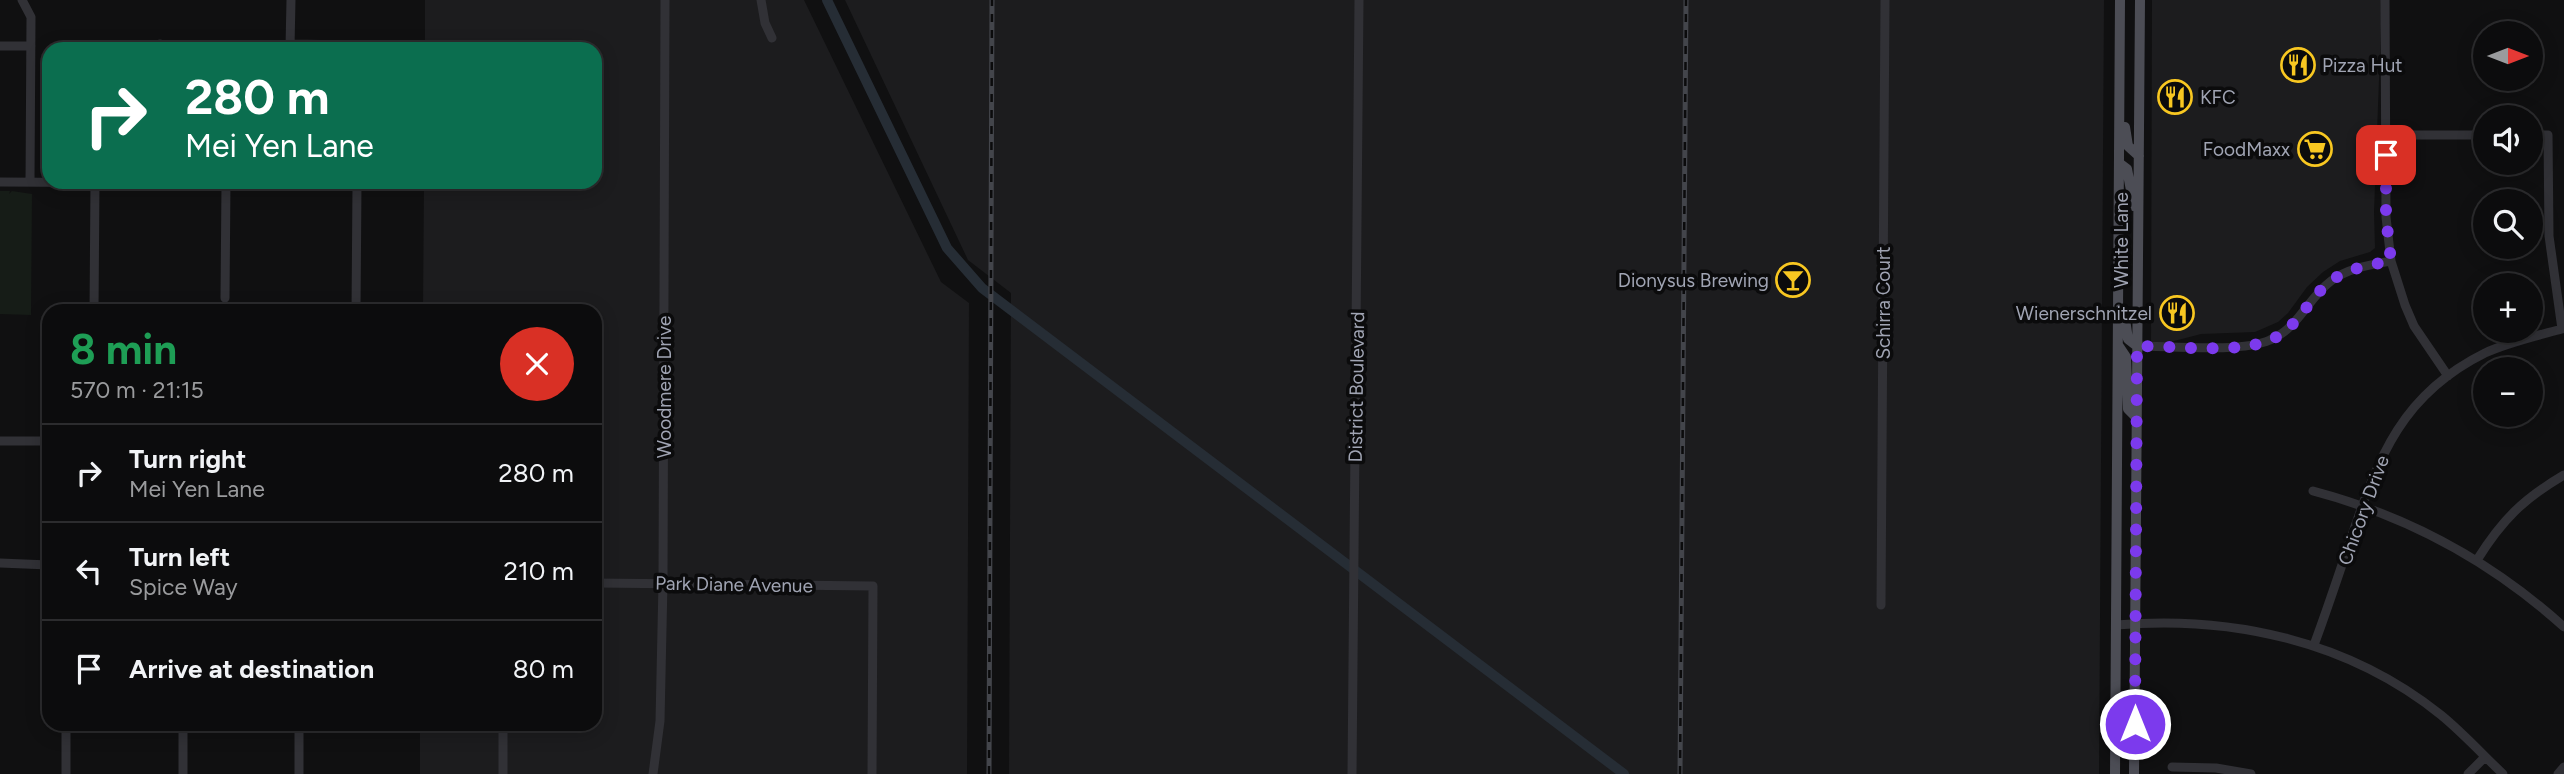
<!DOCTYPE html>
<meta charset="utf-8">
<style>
body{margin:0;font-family:Figtree,sans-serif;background:#151516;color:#f1f3f6;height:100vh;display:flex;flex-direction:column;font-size:26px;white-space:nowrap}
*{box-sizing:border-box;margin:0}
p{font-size:23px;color:#9a9b9d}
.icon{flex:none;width:38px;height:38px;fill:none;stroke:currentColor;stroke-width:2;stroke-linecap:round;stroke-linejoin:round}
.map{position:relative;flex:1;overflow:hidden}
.details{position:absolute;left:42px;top:304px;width:560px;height:427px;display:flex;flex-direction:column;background:#0c0c0d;border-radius:21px;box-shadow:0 4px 18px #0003,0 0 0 2px #2c2c2e}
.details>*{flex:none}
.banner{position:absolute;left:42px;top:42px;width:560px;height:147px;border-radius:21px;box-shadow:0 4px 18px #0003,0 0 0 2px #2c2c2e;background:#0b6e4f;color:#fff;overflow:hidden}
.needle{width:46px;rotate:90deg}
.fabs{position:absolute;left:2473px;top:21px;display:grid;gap:14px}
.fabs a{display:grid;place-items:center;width:70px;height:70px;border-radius:50%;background:#0c0c0d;box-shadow:0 4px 18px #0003,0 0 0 2px #2c2c2e;font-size:35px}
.pin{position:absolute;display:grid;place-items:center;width:60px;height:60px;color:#fff;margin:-30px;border-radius:14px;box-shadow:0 4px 10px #0006}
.me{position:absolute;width:77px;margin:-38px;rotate:0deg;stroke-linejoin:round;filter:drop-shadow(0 0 5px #0008)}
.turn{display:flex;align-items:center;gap:24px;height:147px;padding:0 28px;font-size:32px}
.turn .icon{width:91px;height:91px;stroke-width:2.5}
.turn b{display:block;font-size:49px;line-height:60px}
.round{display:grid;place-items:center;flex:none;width:74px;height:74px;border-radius:37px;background:#151516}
.overview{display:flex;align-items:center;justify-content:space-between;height:119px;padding:0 28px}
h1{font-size:42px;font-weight:700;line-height:52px;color:#1e9e55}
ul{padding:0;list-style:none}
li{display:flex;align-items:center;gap:21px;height:98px;padding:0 28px;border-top:2px solid #2c2c2e}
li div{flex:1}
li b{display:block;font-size:26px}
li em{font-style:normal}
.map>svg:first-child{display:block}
</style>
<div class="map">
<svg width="2564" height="774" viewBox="0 0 2564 774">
<rect width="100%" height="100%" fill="#101011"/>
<path fill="#1c1c1e" d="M425,0H804L941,282L969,303L967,774H420V725L595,724V312L423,311L424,182H595V49H425Z
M845,0H2104L2099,774H1009L1011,293L968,260Z
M2152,0H2382L2374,212L2375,248L2370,252L2340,261L2323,272L2307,287L2288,313L2278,322L2255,332L2201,334L2151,347Z"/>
<path fill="#161c17" d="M0,191H10L9,194L12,191L32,194L31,315L0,314Z"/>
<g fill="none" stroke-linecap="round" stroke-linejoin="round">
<path stroke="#262d35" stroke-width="10" d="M827,0L947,248L982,288L1624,774"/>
<path stroke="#313136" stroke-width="9" d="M22,0L31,17L30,182
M761,0L765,23L772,38
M2385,0L2386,217L2391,261L2405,305L2414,326L2448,376
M160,44V49
M290,44L353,45
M0,46H31
M290,47L291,0
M2386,135H2485
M0,182L357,184L356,312
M225,298L226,183
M94,312L95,182
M2137,346C2171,346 2241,353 2270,340C2299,328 2307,299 2331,281C2348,268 2370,265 2391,261
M0,441H49
M2313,491C2408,516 2491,561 2564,627
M2477,560C2502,520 2523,499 2564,475
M0,563L49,565
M595,583L873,586L872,774
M1881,605L1885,0
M2116,625C2232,615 2349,641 2441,715C2463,733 2482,754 2503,774
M2314,645C2327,610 2339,574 2351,538C2379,456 2402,394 2485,353C2509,342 2536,336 2562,329L2549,236L2548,135H2530
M2172,767L2216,768L2251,774
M66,774V724
M183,774V724
M299,774V724
M503,774V724
M653,774L660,721L663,583L665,0
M1352,774L1359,0
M2468,774L2485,757
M2558,774L2564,767"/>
<path stroke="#4c4d55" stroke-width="10" d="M2125,127L2128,146L2139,156
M2119,163L2127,169L2134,206
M2124,313L2128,339L2137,346
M2118,345L2126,357L2128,409L2135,416
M2115,774L2120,0
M2134,774L2140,0"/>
<g stroke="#43454b" stroke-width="5">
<path id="rail" d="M989,774L992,0
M1680,774L1686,0"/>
</g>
<use href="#rail" stroke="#0b0b0c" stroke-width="2.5" stroke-dasharray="8" stroke-linecap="butt"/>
</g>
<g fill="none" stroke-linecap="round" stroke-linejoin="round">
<path stroke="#7c3aed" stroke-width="12" stroke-dasharray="0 21.6" d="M2135,724L2137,346C2173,346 2239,354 2270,340C2299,328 2307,299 2331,281C2348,268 2370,265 2391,261L2386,217V155"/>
</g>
<defs>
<g id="restaurant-ring" transform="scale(1.75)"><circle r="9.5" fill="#0b0b0c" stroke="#f8c721" stroke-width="1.5"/><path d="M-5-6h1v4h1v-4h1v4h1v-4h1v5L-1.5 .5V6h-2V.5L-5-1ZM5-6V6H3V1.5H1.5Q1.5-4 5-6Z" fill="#f8c721"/></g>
<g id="supermarket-ring" transform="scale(1.75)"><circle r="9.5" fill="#0b0b0c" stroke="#f8c721" stroke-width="1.5"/><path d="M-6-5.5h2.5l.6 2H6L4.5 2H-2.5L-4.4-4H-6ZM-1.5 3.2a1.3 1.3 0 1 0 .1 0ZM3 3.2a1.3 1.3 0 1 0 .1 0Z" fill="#f8c721"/></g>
<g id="bar-ring" transform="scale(1.75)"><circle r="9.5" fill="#0b0b0c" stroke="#f8c721" stroke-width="1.5"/><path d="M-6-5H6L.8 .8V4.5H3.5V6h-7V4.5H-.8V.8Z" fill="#f8c721"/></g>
</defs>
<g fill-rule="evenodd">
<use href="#restaurant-ring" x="2298" y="65"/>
<use href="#restaurant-ring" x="2175" y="97"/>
<use href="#supermarket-ring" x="2315" y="149"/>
<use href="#bar-ring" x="1793" y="280"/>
<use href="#restaurant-ring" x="2177" y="313"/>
</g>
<g text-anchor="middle" stroke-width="7" stroke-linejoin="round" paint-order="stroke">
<g font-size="19" fill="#a0a4b3" stroke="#0b0b0c" text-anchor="end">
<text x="2322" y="72" text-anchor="start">Pizza Hut</text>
<text x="2200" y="104" text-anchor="start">KFC</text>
<text x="2290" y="156">FoodMaxx</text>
<text x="1769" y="287">Dionysus Brewing</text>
<text x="2152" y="320">Wienerschnitzel</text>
</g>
<g font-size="19" fill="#a0a4b3" stroke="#0b0b0c">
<text transform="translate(2121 240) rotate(-90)" y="7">White Lane</text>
<text transform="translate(1883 303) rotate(-90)" y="7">Schirra Court</text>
<text transform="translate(664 387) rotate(-90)" y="7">Woodmere Drive</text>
<text transform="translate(1356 387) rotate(-89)" y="7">District Boulevard</text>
<text transform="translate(2363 510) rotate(-70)" y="7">Chicory Drive</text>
<text transform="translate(734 584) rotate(1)" y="7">Park Diane Avenue</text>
</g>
</g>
</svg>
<div class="fabs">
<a><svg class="needle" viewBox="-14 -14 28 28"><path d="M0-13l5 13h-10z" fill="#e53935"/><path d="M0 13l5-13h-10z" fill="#9a9b9d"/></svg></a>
<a><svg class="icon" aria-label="sound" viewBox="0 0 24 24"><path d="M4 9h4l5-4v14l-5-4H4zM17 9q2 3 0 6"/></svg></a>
<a><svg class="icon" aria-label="search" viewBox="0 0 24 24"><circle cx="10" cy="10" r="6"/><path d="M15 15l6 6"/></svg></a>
<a>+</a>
<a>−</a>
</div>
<div class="pin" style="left:2386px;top:155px;background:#d93025"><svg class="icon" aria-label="arrive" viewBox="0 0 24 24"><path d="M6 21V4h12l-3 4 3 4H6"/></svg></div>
<svg class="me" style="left:2135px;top:724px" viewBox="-20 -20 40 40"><circle r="17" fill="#7c3aed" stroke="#fff" stroke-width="3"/><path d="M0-11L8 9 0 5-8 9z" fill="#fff"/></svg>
<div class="banner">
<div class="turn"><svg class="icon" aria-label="right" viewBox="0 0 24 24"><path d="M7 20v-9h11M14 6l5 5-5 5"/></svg><div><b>280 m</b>Mei Yen Lane</div></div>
</div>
<section class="details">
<div class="overview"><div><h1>8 min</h1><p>570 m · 21:15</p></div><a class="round" style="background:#d93025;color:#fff"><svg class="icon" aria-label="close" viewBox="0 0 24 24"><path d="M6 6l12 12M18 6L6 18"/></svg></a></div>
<ul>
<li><svg class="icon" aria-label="right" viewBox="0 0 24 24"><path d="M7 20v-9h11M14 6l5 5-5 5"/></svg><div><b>Turn right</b><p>Mei Yen Lane</p></div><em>280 m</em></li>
<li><svg class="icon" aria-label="left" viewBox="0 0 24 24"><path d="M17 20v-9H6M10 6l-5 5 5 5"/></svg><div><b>Turn left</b><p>Spice Way</p></div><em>210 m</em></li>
<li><svg class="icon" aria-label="arrive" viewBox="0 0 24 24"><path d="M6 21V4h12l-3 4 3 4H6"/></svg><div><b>Arrive at destination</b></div><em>80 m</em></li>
</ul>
</section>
</div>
